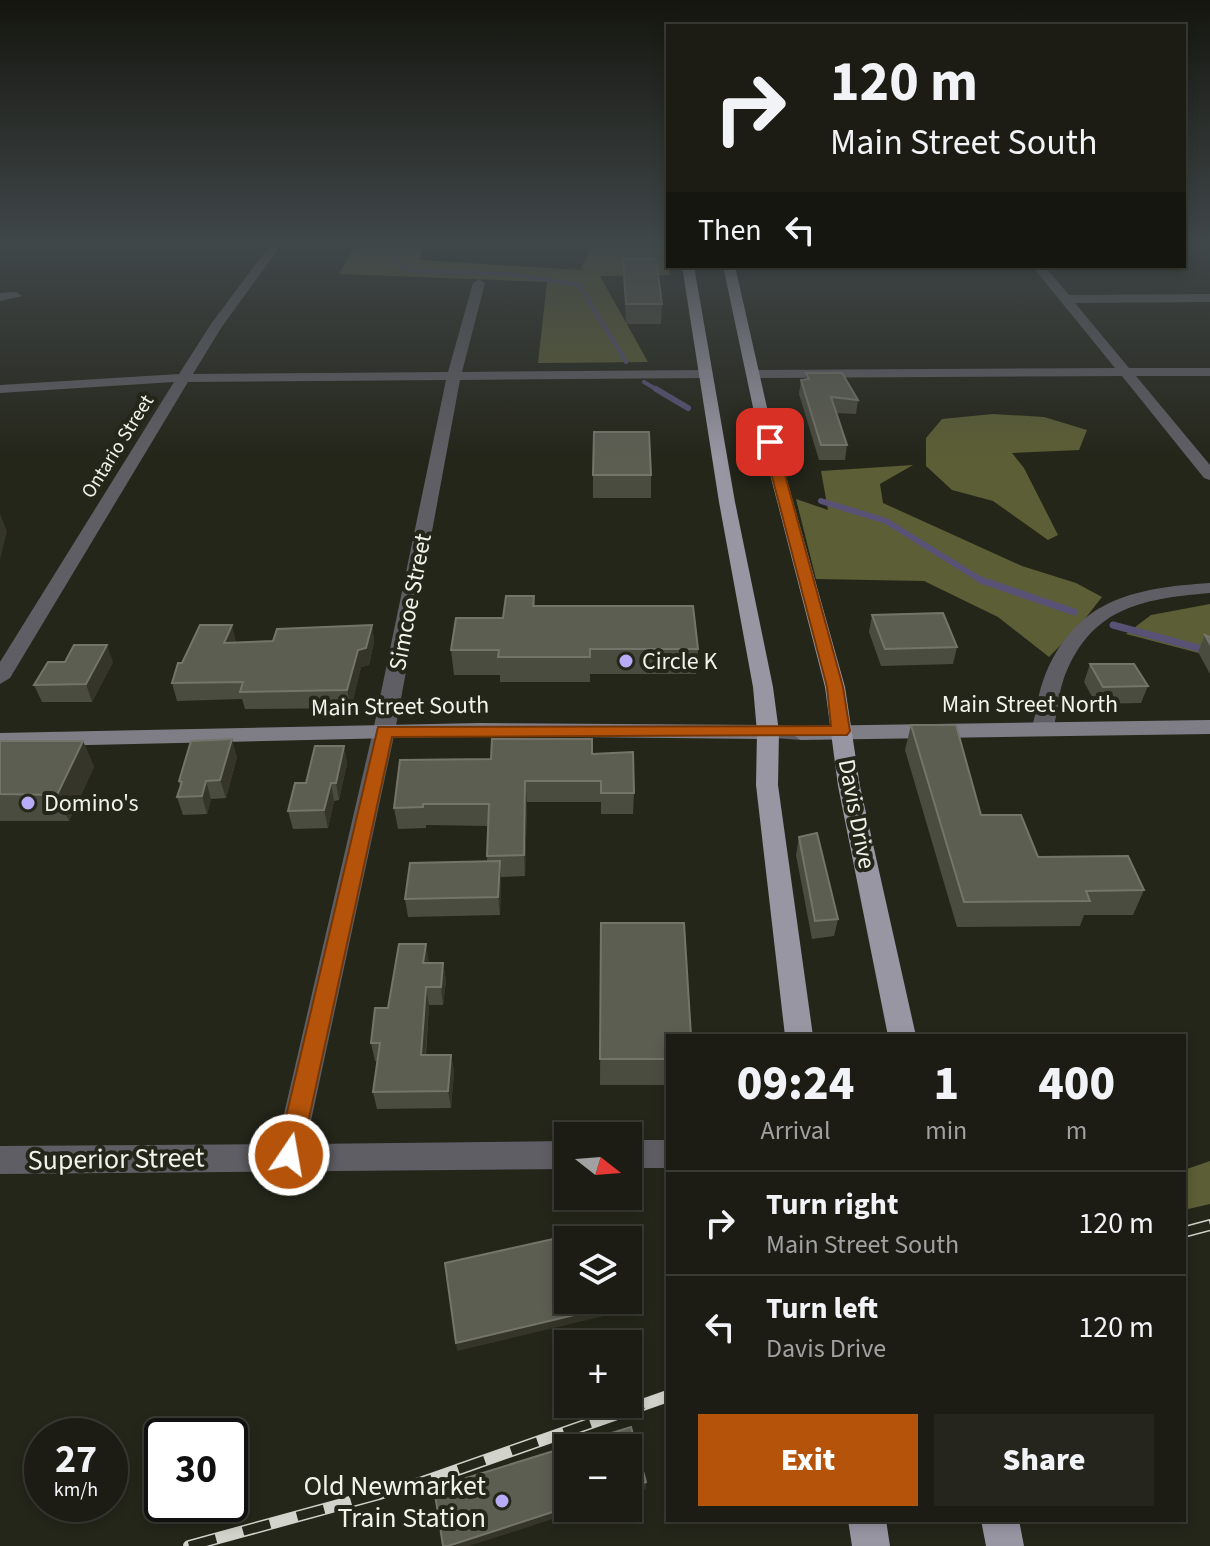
<!DOCTYPE html>
<meta charset="utf-8">
<style>
body{margin:0;font-family:"Source Sans 3",sans-serif;background:#25251d;color:#f1f3f6;height:100vh;display:flex;flex-direction:column;font-size:30px;white-space:nowrap}
*{box-sizing:border-box;margin:0}
p{font-size:26px;color:#a0a1a0}
.icon{flex:none;width:44px;height:44px;fill:none;stroke:currentColor;stroke-width:2;stroke-linecap:round;stroke-linejoin:round}
.map{position:relative;flex:1;overflow:hidden}
.drawer{position:absolute;left:666px;top:1034px;width:520px;height:488px;display:flex;flex-direction:column;background:#1c1c14;border-radius:0px;box-shadow:0 4px 12px #0003,0 0 0 2px #3a3a34}
.drawer>*{flex:none}
.banner{position:absolute;left:666px;top:24px;width:520px;height:244px;border-radius:0px;box-shadow:0 4px 12px #0003,0 0 0 2px #3a3a34;background:#1c1c14;color:#f1f3f6;overflow:hidden}
.needle{width:52px;rotate:107deg}
.controls{position:absolute;left:554px;top:1122px;display:grid;gap:16px}
.controls a{display:grid;place-items:center;width:88px;height:88px;border-radius:0px;background:#1c1c14;box-shadow:0 4px 12px #0003,0 0 0 2px #3a3a34;font-size:40px}
.speed{position:absolute;left:24px;top:1418px;display:flex;gap:16px;font-size:40px;font-weight:700;text-align:center}
.speed>*{display:grid;place-content:center;width:104px;height:104px;border-radius:50%;background:#1c1c14;box-shadow:0 4px 12px #0003,0 0 0 2px #3a3a34;line-height:1}
.speed small{font-size:20px;font-weight:400}
.speed .limit{border:4px solid #111;border-radius:12px;background:#fff;color:#111}
.pin{position:absolute;display:grid;place-items:center;width:68px;height:68px;color:#fff;margin:-34px;border-radius:16px;box-shadow:0 4px 12px #0006}
.me{position:absolute;width:88px;margin:-44px;rotate:12deg;stroke-linejoin:round;filter:drop-shadow(0 0 6px #0008)}
.turn{display:flex;align-items:center;gap:28px;height:168px;padding:0 32px;font-size:36px}
.turn .icon{width:104px;height:104px;stroke-width:2.5}
.turn b{display:block;font-size:56px;line-height:68px}
.then{display:flex;align-items:center;height:76px;padding:0 32px;background:#0003;gap:16px;font-size:30px}
.eta{display:flex;justify-content:space-evenly;align-items:center;height:136px;text-align:center}
.eta b{font-size:48px;font-weight:800;line-height:56px}
.action{display:flex;gap:16px;margin-top:auto;padding:16px 32px}
.action a{flex:1;height:92px;border-radius:0px;background:#b45309;color:#fff;font-size:32px;font-weight:800;line-height:92px;text-align:center}
.action a+a{background:#25251d;color:#f1f3f6}
ul{padding:0;list-style:none}
li{display:flex;align-items:center;gap:24px;height:104px;padding:0 32px;border-top:2px solid #3a3a34}
li div{flex:1}
li b{display:block;font-size:30px}
li em{font-style:normal}
.map>svg:first-child{display:block}
</style>
<div class="map">
<svg width="1210" height="1546" viewBox="0 0 1210 1546">
<rect width="100%" height="100%" fill="#25261a"/>
<path fill="#5c5e35" d="M357,241H425L420,260L580,270L593,245H667L670,275L600,276L648,362L538,363L547,282L339,274Z
M993,414L1044,417L1087,430L1079,450L1012,453L1024,468L1058,535L1048,540L993,501L952,490L926,466V438L942,419Z
M913,465L880,484L883,503L1022,566L1076,583L1102,597L1080,625L1049,657L998,617L924,581L816,579L796,499L828,510L821,471Z
M1210,604V656L1126,634L1151,615Z
M1210,1161V1204L1184,1210V1170Z"/>
<g fill="none" stroke-linecap="round" stroke-linejoin="round">
<path stroke="#585277" stroke-width="4" d="M400,241L395,250V262L410,271L510,274L579,285L626,362
M644,382L659,391"/>
<path stroke="#585277" stroke-width="6" d="M656,389L688,408
M821,501L886,521L984,582"/>
<path stroke="#585277" stroke-width="7" d="M981,580L1074,612
M1113,625L1210,651"/>
<path fill="#5f5e64" fill-rule="evenodd" d="M273,241H284L221,328L193,374L448,372L473,283L479,279L485,283L462,372L706,370L713,374L706,378L460,380L395,731L306,1144L568,1141V1169L0,1174V1146L277,1144L373,731L446,380L188,382L10,678L0,684V662L174,382L0,393V385L179,374L211,324Z
M1032,266H1044L1069,295L1210,294V302L1075,303L1129,368H1210V376H1136L1210,465V480L1204,478L1122,376L753,378L746,374L753,370L1115,368Z
M0,293L16,292L22,296L0,301Z
M1210,583V593C1140,599 1089,608 1063,681C1058,696 1058,713 1053,729L1042,736L1035,734L1031,729C1037,713 1037,697 1043,681C1073,600 1132,588 1210,583Z
M628,1140H668V1168H628Z"/>
<path fill="#5f5e64" fill-rule="evenodd" d="M768,725L801,726L812,733L801,740L761,737L757,732L761,727Z"/>
<path fill="#7f7e87" fill-rule="evenodd" d="M1210,720V734L801,740L790,733L801,726Z
M480,723L768,725L779,732L768,739L480,736L0,747V733Z"/>
<path fill="#9896a3" fill-rule="evenodd" d="M682,266H694L735,502L773,687L779,732L778,785L813,1036H785L756,785L757,732L753,687L719,502Z
M723,266H735L768,412L845,687L860,786L916,1036H888L838,786L825,687L754,412Z
M848,1520H886L890,1546H852Z
M981,1520H1019L1024,1546H986Z"/>
<g stroke="#d2d3cb" stroke-width="12">
<path id="rail" d="M1184,1232L1210,1225
M189,1546L423,1482L668,1396"/>
</g>
<use href="#rail" stroke="#25261a" stroke-width="9" stroke-dasharray="28" stroke-linecap="butt"/>
</g>
<path fill="#4b4c40" d="M623,259L662,304L661,324H626Z
M806,373L858,400L856,414L836,413L847,445L845,460H819L799,394L801,380L805,379Z
M593,475H651V498H593Z
M534,596L535,606L698,649L696,674H590V682H500V675H454L451,650L503,618Z
M872,615L957,647L953,664L881,666L869,632Z
M372,625L374,642L369,665L361,667L351,708L245,709L242,699L177,701L172,683L182,663L236,642L273,641Z
M1205,635L1210,637V674L1198,652Z
M113,662L92,702H42L34,685Z
M1090,664L1148,686L1141,703L1096,704L1084,682Z
M911,725L981,815L1038,857L1144,890L1133,915H1084L1080,926L957,927L905,750Z
M0,741H83L94,767L69,821H0Z
M344,746L347,764L339,800L334,801L328,828L293,829L288,811Z
M592,754L634,793L633,814H601V802H527L525,876L501,877L500,915L408,917L405,899L487,861L488,826L426,825V828L398,829L394,808Z
M237,757L226,798L211,799L207,814L183,815L177,797L180,787L179,781Z
M799,837L838,919L834,936L812,939L796,855Z
M601,923L668,1036V1085H600Z
M429,961V963H443L446,981L443,1005H429L426,1055H451L454,1072L451,1108L377,1109L373,1092L377,1061H375L371,1043Z"/>
<path fill="#353629" d="M0,514L7,531L0,560Z
M232,625L236,642L229,660L224,643Z
M372,625L374,642L369,665L361,667L351,708L347,690L358,650Z
M107,645L113,662L92,702L86,684Z
M232,739L237,757L226,798L220,780Z
M83,741L94,767L69,821L57,795Z
M344,746L347,764L339,800L336,783Z
M206,781L211,799L207,814L202,796Z
M525,781L527,802L525,876L524,855Z
M331,783L334,801L328,828L324,810Z
M500,861L501,878L500,915L498,897Z
M426,944L429,961L426,981L423,963Z
M443,963L446,981L443,1005L441,987Z
M426,987L429,1005L424,1072L421,1055Z
M451,1055L454,1072L451,1108L448,1091Z
M621,1304V1312L457,1351L456,1343Z
M646,1482V1489L628,1495V1488Z
M568,1508H587L469,1546H448Z"/>
<path fill="#5d5e52" stroke="#74756a" stroke-width="2" d="M623,259H656L662,304H626Z
M806,373H842L858,400L831,397L847,445H821L801,380L809,379Z
M594,432H649L651,475H593Z
M506,596H534L533,606H693L698,649H590V657H498L499,650H451L456,618H503Z
M943,613L957,647L885,649L872,615Z
M200,625H232L224,643L273,641L277,629L372,625L366,648L358,650L347,690L240,692L243,682L172,683L178,663H182Z
M1205,635L1210,637V644Z
M74,645H107L86,684L34,685L48,662H65Z
M1090,664H1134L1148,686L1103,687Z
M911,725H956L981,815H1021L1038,857L1128,856L1144,890L1086,891L1090,901L964,902Z
M232,739L220,780L206,781L202,796L177,797L182,782L179,781L191,741Z
M492,739H592V754L633,752L634,793H601V781H525L524,855L487,856L489,804H423V807L394,808L400,760L491,759Z
M0,741H83L57,795L0,794Z
M315,746H344L336,783H331L324,810L288,811L295,783H306Z
M817,833L838,919L815,921L799,837Z
M500,861L498,897L405,899L410,863Z
M601,923H684L691,1036H668V1059H600Z
M399,944H426L423,963H443L441,987H426L421,1055H451L448,1091L373,1092L380,1043H371L375,1008H388Z
M603,1228L606,1240H568V1300H620L621,1304L456,1343L445,1263Z
M631,1427L646,1482L628,1488V1448H568V1507L448,1546H443L434,1488Z"/>
<linearGradient id="sky" x2="0" y2="1"><stop stop-color="#14150e"/><stop offset="0.53" stop-color="#404749"/><stop offset="1" stop-color="#404749" stop-opacity="0"/></linearGradient>
<rect width="1210" height="458" fill="url(#sky)"/>
<path fill="#b45309" stroke="#753606" stroke-width="2" d="M770,438L776,442L843,687L850,731L847,735L392,737L301,1155L298,1163L289,1167L280,1163L277,1155L378,727L831,726L827,687L763,442Z"/>
<g fill="#b8abf7" stroke="#25261a" stroke-width="3">
<circle cx="626" cy="661" r="8"/>
<circle cx="28" cy="803" r="8"/>
<circle cx="502" cy="1501" r="8"/>
</g>
<g text-anchor="middle" stroke-width="8" stroke-linejoin="round" paint-order="stroke">
<g font-size="20" fill="#f1f2ea" stroke="#25261a">
<text transform="translate(117 446) rotate(-58)" y="7">Ontario Street</text>
</g>
<g font-size="24" fill="#f1f2ea" stroke="#25261a">
<text transform="translate(410 602) rotate(-79)" y="8">Simcoe Street</text>
<text x="1030" y="712">Main Street North</text>
<text transform="translate(400 706) rotate(-1)" y="8">Main Street South</text>
<text transform="translate(857 814) rotate(79)" y="8">Davis Drive</text>
</g>
<g font-size="24" fill="#f1f2ea" stroke="#25261a" text-anchor="start">
<text x="642" y="669">Circle K</text>
<text x="44" y="811">Domino's</text>
</g>
<g font-size="28" fill="#f1f2ea" stroke="#25261a">
<text transform="translate(116 1158) rotate(-1)" y="10">Superior Street</text>
</g>
<g font-size="28" fill="#f1f2ea" stroke="#25261a" text-anchor="end">
<text x="486" y="1495">Old Newmarket<tspan x="486" dy="32">Train Station</tspan></text>
</g>
</g>
</svg>
<div class="controls">
<a><svg class="needle" viewBox="-14 -14 28 28"><path d="M0-13l5 13h-10z" fill="#e53935"/><path d="M0 13l5-13h-10z" fill="#a0a1a0"/></svg></a>
<a><svg class="icon" aria-label="layers" viewBox="0 0 24 24"><path d="M12 4l9 5-9 5-9-5zM3 14l9 5 9-5"/></svg></a>
<a>+</a>
<a>−</a>
</div>
<div class="speed"><div>27<small>km/h</small></div><div class="limit">30</div></div>
<div class="pin" style="left:770px;top:442px;background:#d93025"><svg class="icon" aria-label="arrive" viewBox="0 0 24 24"><path d="M6 21V4h12l-3 4 3 4H6"/></svg></div>
<svg class="me" style="left:289px;top:1155px" viewBox="-20 -20 40 40"><circle r="17" fill="#b45309" stroke="#fff" stroke-width="3"/><path d="M0-11L8 9 0 5-8 9z" fill="#fff"/></svg>
<div class="banner">
<div class="turn"><svg class="icon" aria-label="right" viewBox="0 0 24 24"><path d="M7 20v-9h11M14 6l5 5-5 5"/></svg><div><b>120 m</b>Main Street South</div></div>
<div class="then">Then<svg class="icon" aria-label="left" viewBox="0 0 24 24"><path d="M17 20v-9H6M10 6l-5 5 5 5"/></svg></div>
</div>
<section class="drawer">
<div class="eta">
<div><b>09:24</b><p>Arrival</p></div>
<div><b>1</b><p>min</p></div>
<div><b>400</b><p>m</p></div>
</div>
<ul>
<li><svg class="icon" aria-label="right" viewBox="0 0 24 24"><path d="M7 20v-9h11M14 6l5 5-5 5"/></svg><div><b>Turn right</b><p>Main Street South</p></div><em>120 m</em></li>
<li><svg class="icon" aria-label="left" viewBox="0 0 24 24"><path d="M17 20v-9H6M10 6l-5 5 5 5"/></svg><div><b>Turn left</b><p>Davis Drive</p></div><em>120 m</em></li>
</ul>
<div class="action"><a>Exit</a><a>Share</a></div>
</section>
</div>
